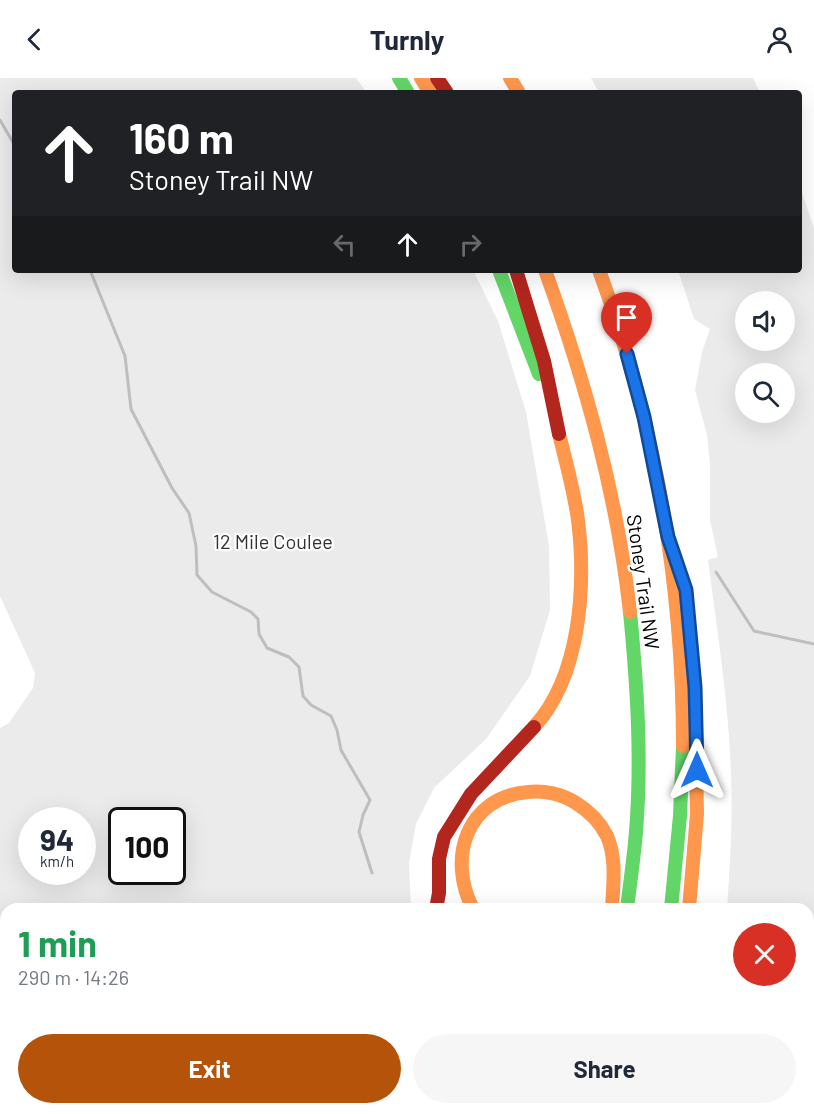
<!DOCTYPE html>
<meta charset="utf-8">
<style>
body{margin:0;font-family:Barlow,sans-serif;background:#f6f6f7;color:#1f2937;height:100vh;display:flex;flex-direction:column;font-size:22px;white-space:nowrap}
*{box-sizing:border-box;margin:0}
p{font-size:20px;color:#747a83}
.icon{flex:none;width:33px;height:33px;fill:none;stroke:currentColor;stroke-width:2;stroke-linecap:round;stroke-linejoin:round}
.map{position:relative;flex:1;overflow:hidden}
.panel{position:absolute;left:0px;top:825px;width:814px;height:212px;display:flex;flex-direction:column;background:#fff;border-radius:18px 18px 0 0;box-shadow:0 6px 24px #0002}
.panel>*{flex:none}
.hud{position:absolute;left:12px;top:12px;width:790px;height:183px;border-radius:6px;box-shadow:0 6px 24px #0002;background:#202124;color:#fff;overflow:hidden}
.buttons{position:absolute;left:735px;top:213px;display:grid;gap:12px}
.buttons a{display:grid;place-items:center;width:60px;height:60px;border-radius:50%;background:#fff;box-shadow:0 6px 24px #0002;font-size:30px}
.speed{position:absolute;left:18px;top:729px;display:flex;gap:12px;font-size:30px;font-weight:700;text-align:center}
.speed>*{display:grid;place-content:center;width:78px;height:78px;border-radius:50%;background:#fff;box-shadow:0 6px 24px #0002;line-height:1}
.speed small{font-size:15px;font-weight:400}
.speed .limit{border:3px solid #111;border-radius:9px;background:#fff;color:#111}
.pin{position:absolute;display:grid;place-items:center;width:51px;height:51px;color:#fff;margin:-62px -26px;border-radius:50% 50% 50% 0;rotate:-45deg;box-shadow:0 0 6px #0007}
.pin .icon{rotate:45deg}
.me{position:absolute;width:66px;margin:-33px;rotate:0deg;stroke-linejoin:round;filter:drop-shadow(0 0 4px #0008)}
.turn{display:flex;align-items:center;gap:21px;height:126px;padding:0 18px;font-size:27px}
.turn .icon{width:78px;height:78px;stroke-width:2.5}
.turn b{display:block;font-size:42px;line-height:51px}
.lanes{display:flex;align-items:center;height:57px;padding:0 18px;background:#0003;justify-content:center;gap:30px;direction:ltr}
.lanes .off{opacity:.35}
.round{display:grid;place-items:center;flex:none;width:63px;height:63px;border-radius:32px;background:#f6f6f7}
.summary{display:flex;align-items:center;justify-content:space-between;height:102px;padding:0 18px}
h1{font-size:36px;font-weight:700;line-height:45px;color:#1e9e55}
.primary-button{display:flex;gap:12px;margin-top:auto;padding:12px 18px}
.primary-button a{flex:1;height:69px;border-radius:36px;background:#b45309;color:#fff;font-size:24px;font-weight:700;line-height:69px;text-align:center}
.primary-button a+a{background:#f6f6f7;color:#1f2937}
header{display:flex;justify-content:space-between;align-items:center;height:78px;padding:0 18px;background:#fff;font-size:27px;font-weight:700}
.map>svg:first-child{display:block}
</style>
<header><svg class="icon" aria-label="back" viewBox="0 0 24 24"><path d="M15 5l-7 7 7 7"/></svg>Turnly<svg class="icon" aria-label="person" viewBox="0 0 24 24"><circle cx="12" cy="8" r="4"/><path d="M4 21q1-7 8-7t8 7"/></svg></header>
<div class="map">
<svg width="814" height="1036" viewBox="0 0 814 1036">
<rect width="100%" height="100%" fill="#fff"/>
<path fill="#ebebeb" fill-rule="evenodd" d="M0,0H356L367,15H15V192H473L498,243L526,334L549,468L550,532L530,598L486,661L434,710L416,746L409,785L411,831H6V858H0V650L9,645L33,610L35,595L0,518ZM82,742V794H32V742ZM172,742V794H122V742Z
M591,0H753L760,15H599Z
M800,109L814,150V934L809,931L808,831H727C730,787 733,742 731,697C729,625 717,553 708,482L718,479L710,442V386L707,357L695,312L702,274L710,251L694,241L678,192H800ZM746,224H784V262H746ZM746,296H784V334H746Z"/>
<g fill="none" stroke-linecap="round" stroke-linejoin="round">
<path stroke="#bebebe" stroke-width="3" d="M0,42L15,68
M90,192L125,278L131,331L172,410L189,435L196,468L197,497L212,514L251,534L258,541L259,556L267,570L289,579L299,589L303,618L311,627L331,638L337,652L341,672L370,722L363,737L359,754L372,795
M716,494L754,553L814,566
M406,1036L407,1030"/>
<path stroke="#63d668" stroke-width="14" d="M399,0L408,15
M499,192L539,296
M627,831C630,805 634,779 636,754C642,680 637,607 630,534
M671,831L680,738L683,668
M0,877H6
M0,898H6
M809,971L814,975
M495,1030L496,1036
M628,1036L629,1030"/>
<path stroke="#ff974d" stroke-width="14" d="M421,0L430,15
M510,0L519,15
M545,192C585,303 617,416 630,534
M599,192C655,345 683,505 683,668
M534,649C581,598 586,507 578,442C574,413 566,384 559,356
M473,831C447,781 466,719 528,714C544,712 562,716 576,725C589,733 600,744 607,758C617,781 613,807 612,831
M689,831L697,736L695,624
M563,1036L565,1030
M581,1036L583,1030"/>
<path stroke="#b3261e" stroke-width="14" d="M437,0L447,15
M516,192L544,283L559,356
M436,831L439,815V781L444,759L471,716L534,649
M808,949L814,951
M658,1036L659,1030"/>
</g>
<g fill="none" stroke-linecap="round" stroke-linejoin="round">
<g stroke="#114b97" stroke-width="15">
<path id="route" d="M627,276L644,339L668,459L686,512L695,609L697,692"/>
</g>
<use href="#route" stroke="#1a73e8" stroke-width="10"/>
</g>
<g text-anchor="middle" stroke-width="4.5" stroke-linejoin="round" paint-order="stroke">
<g font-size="20" fill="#323232" stroke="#fff">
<text x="273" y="471">12 Mile Coulee</text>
</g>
<g font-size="20" fill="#000" stroke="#fff">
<text transform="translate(643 504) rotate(82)" y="7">Stoney Trail NW</text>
</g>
</g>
</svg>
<div class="buttons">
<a><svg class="icon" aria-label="sound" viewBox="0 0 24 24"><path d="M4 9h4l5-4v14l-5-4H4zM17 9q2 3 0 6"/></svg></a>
<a><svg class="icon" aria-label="search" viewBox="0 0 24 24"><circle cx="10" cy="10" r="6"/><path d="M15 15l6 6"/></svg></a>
</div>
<div class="speed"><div>94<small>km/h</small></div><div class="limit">100</div></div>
<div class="pin" style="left:627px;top:276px;background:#d93025"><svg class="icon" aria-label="arrive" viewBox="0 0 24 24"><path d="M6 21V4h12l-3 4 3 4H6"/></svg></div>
<svg class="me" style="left:697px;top:692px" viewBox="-20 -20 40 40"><path d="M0-17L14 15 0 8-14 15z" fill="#1a73e8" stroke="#fff" stroke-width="4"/></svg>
<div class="hud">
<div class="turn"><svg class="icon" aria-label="ahead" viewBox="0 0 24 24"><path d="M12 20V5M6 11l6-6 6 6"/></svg><div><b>160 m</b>Stoney Trail NW</div></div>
<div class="lanes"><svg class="icon off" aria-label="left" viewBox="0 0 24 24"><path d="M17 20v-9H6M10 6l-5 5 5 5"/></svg><svg class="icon" aria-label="ahead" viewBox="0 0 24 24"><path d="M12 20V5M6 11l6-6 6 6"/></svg><svg class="icon off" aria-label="right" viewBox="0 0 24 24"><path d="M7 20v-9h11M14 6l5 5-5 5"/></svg></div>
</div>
<section class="panel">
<div class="summary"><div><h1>1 min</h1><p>290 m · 14:26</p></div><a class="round" style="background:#d93025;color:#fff"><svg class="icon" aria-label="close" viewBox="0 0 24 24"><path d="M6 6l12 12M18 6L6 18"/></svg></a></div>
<div class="primary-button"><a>Exit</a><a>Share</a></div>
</section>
</div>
